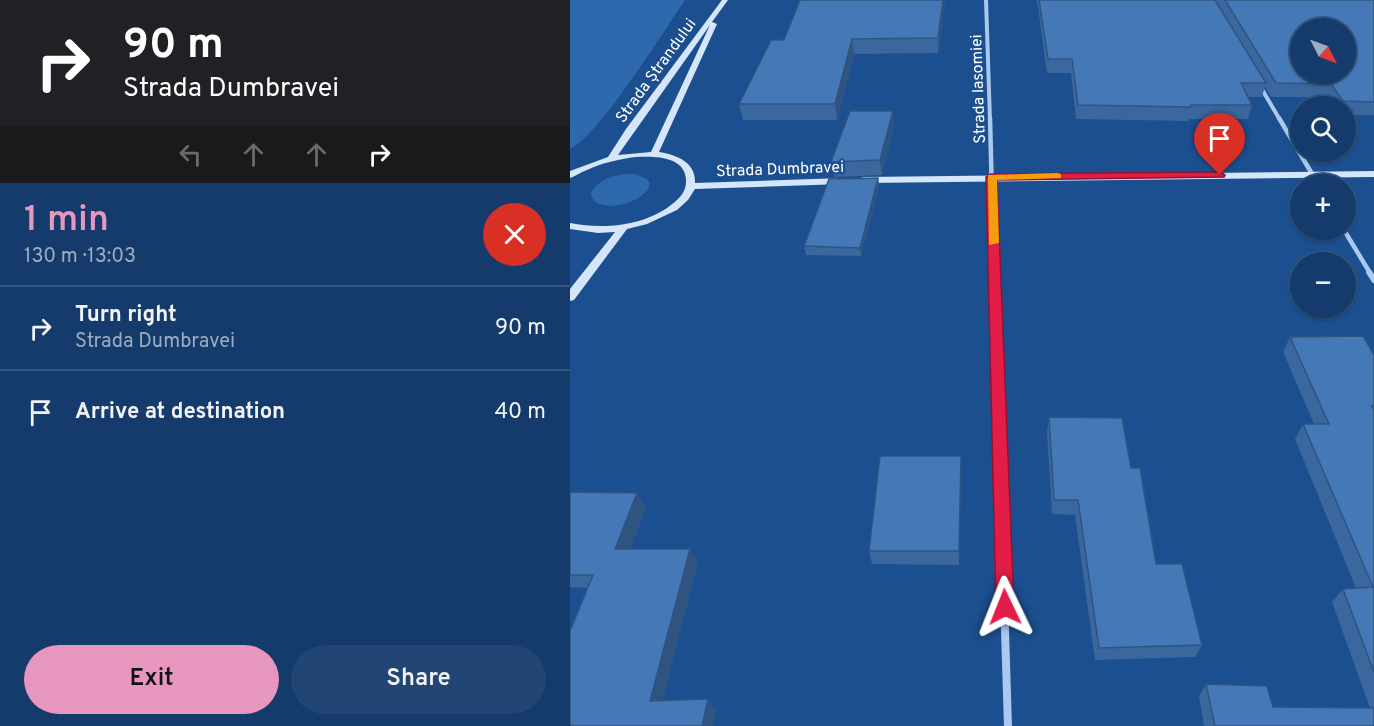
<!DOCTYPE html>
<meta charset="utf-8">
<style>
body{margin:0;font-family:Overpass,sans-serif;background:#214673;color:#f1f3f6;height:100vh;display:flex;flex-direction:column;font-size:22px;white-space:nowrap}
*{box-sizing:border-box;margin:0}
p{font-size:20px;color:#9dadc1}
.icon{flex:none;width:33px;height:33px;fill:none;stroke:currentColor;stroke-width:2;stroke-linecap:round;stroke-linejoin:round}
.map{position:relative;flex:1;overflow:hidden}
.panel{display:flex;flex-direction:column;background:#143b6b;width:570px}
.panel>*{flex:none}
.banner{background:#202124;color:#fff;overflow:hidden}
.needle{width:39px;rotate:132deg}
.tools{position:absolute;left:720px;top:18px;display:grid;gap:12px}
.tools a{display:grid;place-items:center;width:66px;height:66px;border-radius:50%;background:#143b6b;box-shadow:0 2px 4px #0004,0 0 0 2px #33557e;font-size:30px}
.pin{position:absolute;display:grid;place-items:center;width:51px;height:51px;color:#fff;margin:-62px -26px;border-radius:50% 50% 50% 0;rotate:-45deg;box-shadow:0 0 6px #0007}
.pin .icon{rotate:45deg}
.me{position:absolute;width:66px;margin:-33px;rotate:358deg;stroke-linejoin:round;filter:drop-shadow(0 0 4px #0008)}
.turn{display:flex;align-items:center;gap:21px;height:126px;padding:0 24px;font-size:27px}
.turn .icon{width:78px;height:78px;stroke-width:2.5}
.turn b{display:block;font-size:42px;line-height:51px}
.lanes{display:flex;align-items:center;height:57px;padding:0 24px;background:#0003;justify-content:center;gap:30px;direction:ltr}
.lanes .off{opacity:.35}
.round{display:grid;place-items:center;flex:none;width:63px;height:63px;border-radius:32px;background:#214673}
.overview{display:flex;align-items:center;justify-content:space-between;height:102px;padding:0 24px}
h1{font-size:36px;font-weight:600;line-height:45px;color:#e797bd}
.primary-button{display:flex;gap:12px;margin-top:auto;padding:12px 24px}
.primary-button a{flex:1;height:69px;border-radius:36px;background:#e797bd;color:#111;font-size:24px;font-weight:600;line-height:69px;text-align:center}
.primary-button a+a{background:#214673;color:#f1f3f6}
ul{padding:0;list-style:none}
li{display:flex;align-items:center;gap:18px;height:84px;padding:0 24px;border-top:2px solid #33557e}
li div{flex:1}
li b{display:block;font-size:22px}
li em{font-style:normal}
main{display:flex;flex:1;min-height:0}
.map>svg:first-child{display:block}
</style>
<main>
<section class="panel">
<div class="banner">
<div class="turn"><svg class="icon" aria-label="right" viewBox="0 0 24 24"><path d="M7 20v-9h11M14 6l5 5-5 5"/></svg><div><b>90 m</b>Strada Dumbravei</div></div>
<div class="lanes"><svg class="icon off" aria-label="left" viewBox="0 0 24 24"><path d="M17 20v-9H6M10 6l-5 5 5 5"/></svg><svg class="icon off" aria-label="ahead" viewBox="0 0 24 24"><path d="M12 20V5M6 11l6-6 6 6"/></svg><svg class="icon off" aria-label="ahead" viewBox="0 0 24 24"><path d="M12 20V5M6 11l6-6 6 6"/></svg><svg class="icon" aria-label="right" viewBox="0 0 24 24"><path d="M7 20v-9h11M14 6l5 5-5 5"/></svg></div>
</div>
<div class="overview"><div><h1>1 min</h1><p>130 m · 13:03</p></div><a class="round" style="background:#d93025;color:#fff"><svg class="icon" aria-label="close" viewBox="0 0 24 24"><path d="M6 6l12 12M18 6L6 18"/></svg></a></div>
<ul>
<li><svg class="icon" aria-label="right" viewBox="0 0 24 24"><path d="M7 20v-9h11M14 6l5 5-5 5"/></svg><div><b>Turn right</b><p>Strada Dumbravei</p></div><em>90 m</em></li>
<li><svg class="icon" aria-label="arrive" viewBox="0 0 24 24"><path d="M6 21V4h12l-3 4 3 4H6"/></svg><div><b>Arrive at destination</b></div><em>40 m</em></li>
</ul>
<div class="primary-button"><a>Exit</a><a>Share</a></div>
</section>
<div class="map">
<svg width="804" height="726" viewBox="0 0 804 726">
<rect width="100%" height="100%" fill="#1b4f8f"/>
<path fill="#2e69ad" d="M0,0H115C94,31 28,137 0,149Z
M65,174L77,179L80,183C77,205 22,216 21,193C30,177 48,174 65,174Z"/>
<g fill="none" stroke-linecap="round" stroke-linejoin="round">
<path stroke="#a9c9ee" stroke-width="4" d="M416,0L420,120
M690,86L710,120"/>
<path stroke="#a9c9ee" stroke-width="4.5" d="M420,118L424,273
M709,118L748,184
M774,230L800,273"/>
<path stroke="#a9c9ee" stroke-width="6" d="M424,272L430,471
M799,272L804,280"/>
<path stroke="#a9c9ee" stroke-width="8" d="M430,470L438,726"/>
<path fill="#d6e6fa" fill-rule="evenodd" d="M152,0H158L142,22L147,24L89,152C107,155 126,162 125,183L273,178L278,181L273,184L125,189L118,200L107,210L77,224L57,229L4,300L0,301V289L45,232L28,233L0,229V223C36,230 81,226 109,198C113,194 116,188 116,182C117,156 85,156 66,157C49,159 32,163 17,170C11,172 6,176 0,178V171L38,157L56,129ZM140,25L81,152L48,155Z
M804,171V177L293,183L288,180L293,177Z"/>
</g>
<path fill="#3a679d" d="M230,0H375L368,53L284,54L267,120H173L169,104L214,40Z
M467,0H804V115H776V106H762L755,97H701L695,86L692,97H678L682,105L678,119H619V121L506,119L501,73H477Z
M324,125L312,175L264,177L261,162Z
M308,178L309,186L291,256L236,255L234,246Z
M720,337L804,355V726H634L629,696L636,684L703,707L800,708L762,602L773,589L786,588L725,439L733,424H744L713,352Z
M479,417L561,468L586,564L632,645L625,657L525,660L505,515L482,514L477,432Z
M391,456L389,565L302,564L299,551Z
M0,492L76,507L60,549L128,562L92,701L146,710L143,726H0L18,588L0,587Z"/>
<path fill="#305480" d="M373,0H375L368,53V38Z
M282,39L284,54L267,120L265,104Z
M323,111L324,125L312,175L310,160Z
M308,178L309,186L291,256L290,248Z
M391,456V471L389,565V551Z
M67,493L76,507L55,562L45,549Z
M120,549L128,562L90,711L80,701Z
M138,699L146,710L143,726H132Z"/>
<path fill="#4478b7" stroke="#305480" stroke-width="1.5" fill-rule="evenodd" d="M230,0H373L368,38L282,39L265,104H169L201,40H214Z
M469,0H645L696,83H671L682,105H621L622,107L508,105L502,59H478Z
M655,0H804V102L773,101L761,84L706,83ZM730,28H776V74H730Z
M280,111H323L310,160L261,162Z
M308,178L290,248L234,246L259,179Z
M793,336L804,355V406H802L804,411V672L773,589L803,587L733,424H759L720,337Z
M479,417L552,418L561,468H570L586,564H612L632,645L529,648L508,500H484Z
M310,456H391L389,551H299Z
M0,492L67,493L45,549H120L80,701L138,699L132,726H0V631L23,575H0Z
M636,684L697,686L703,707L804,708V726H645Z"/>
<path fill="#e11d48" stroke="#92132f" stroke-width="1.5" d="M650,172L655,175L654,177L427,180L444,607L441,613L435,615L428,613L426,607L416,177L421,174Z"/>
<path fill="#f59e0b" d="M487,173L491,174V178L427,180L429,243L419,245L418,175Z"/>
<g text-anchor="middle" stroke-width="4.5" stroke-linejoin="round" paint-order="stroke">
<g font-size="16" fill="#fff" stroke="#1b4f8f">
<text transform="translate(85 70) rotate(-54)" y="6">Strada Ștrandului</text>
<text transform="translate(407 89) rotate(-92)" y="6">Strada Iasomiei</text>
<text transform="translate(210 168) rotate(-2)" y="6">Strada Dumbravei</text>
</g>
</g>
</svg>
<div class="tools">
<a><svg class="needle" viewBox="-14 -14 28 28"><path d="M0-13l5 13h-10z" fill="#e53935"/><path d="M0 13l5-13h-10z" fill="#9dadc1"/></svg></a>
<a><svg class="icon" aria-label="search" viewBox="0 0 24 24"><circle cx="10" cy="10" r="6"/><path d="M15 15l6 6"/></svg></a>
<a>+</a>
<a>−</a>
</div>
<div class="pin" style="left:650px;top:175px;background:#d93025"><svg class="icon" aria-label="arrive" viewBox="0 0 24 24"><path d="M6 21V4h12l-3 4 3 4H6"/></svg></div>
<svg class="me" style="left:435px;top:607px" viewBox="-20 -20 40 40"><path d="M0-17L14 15 0 8-14 15z" fill="#e11d48" stroke="#fff" stroke-width="4"/></svg>
</div>
</main>
